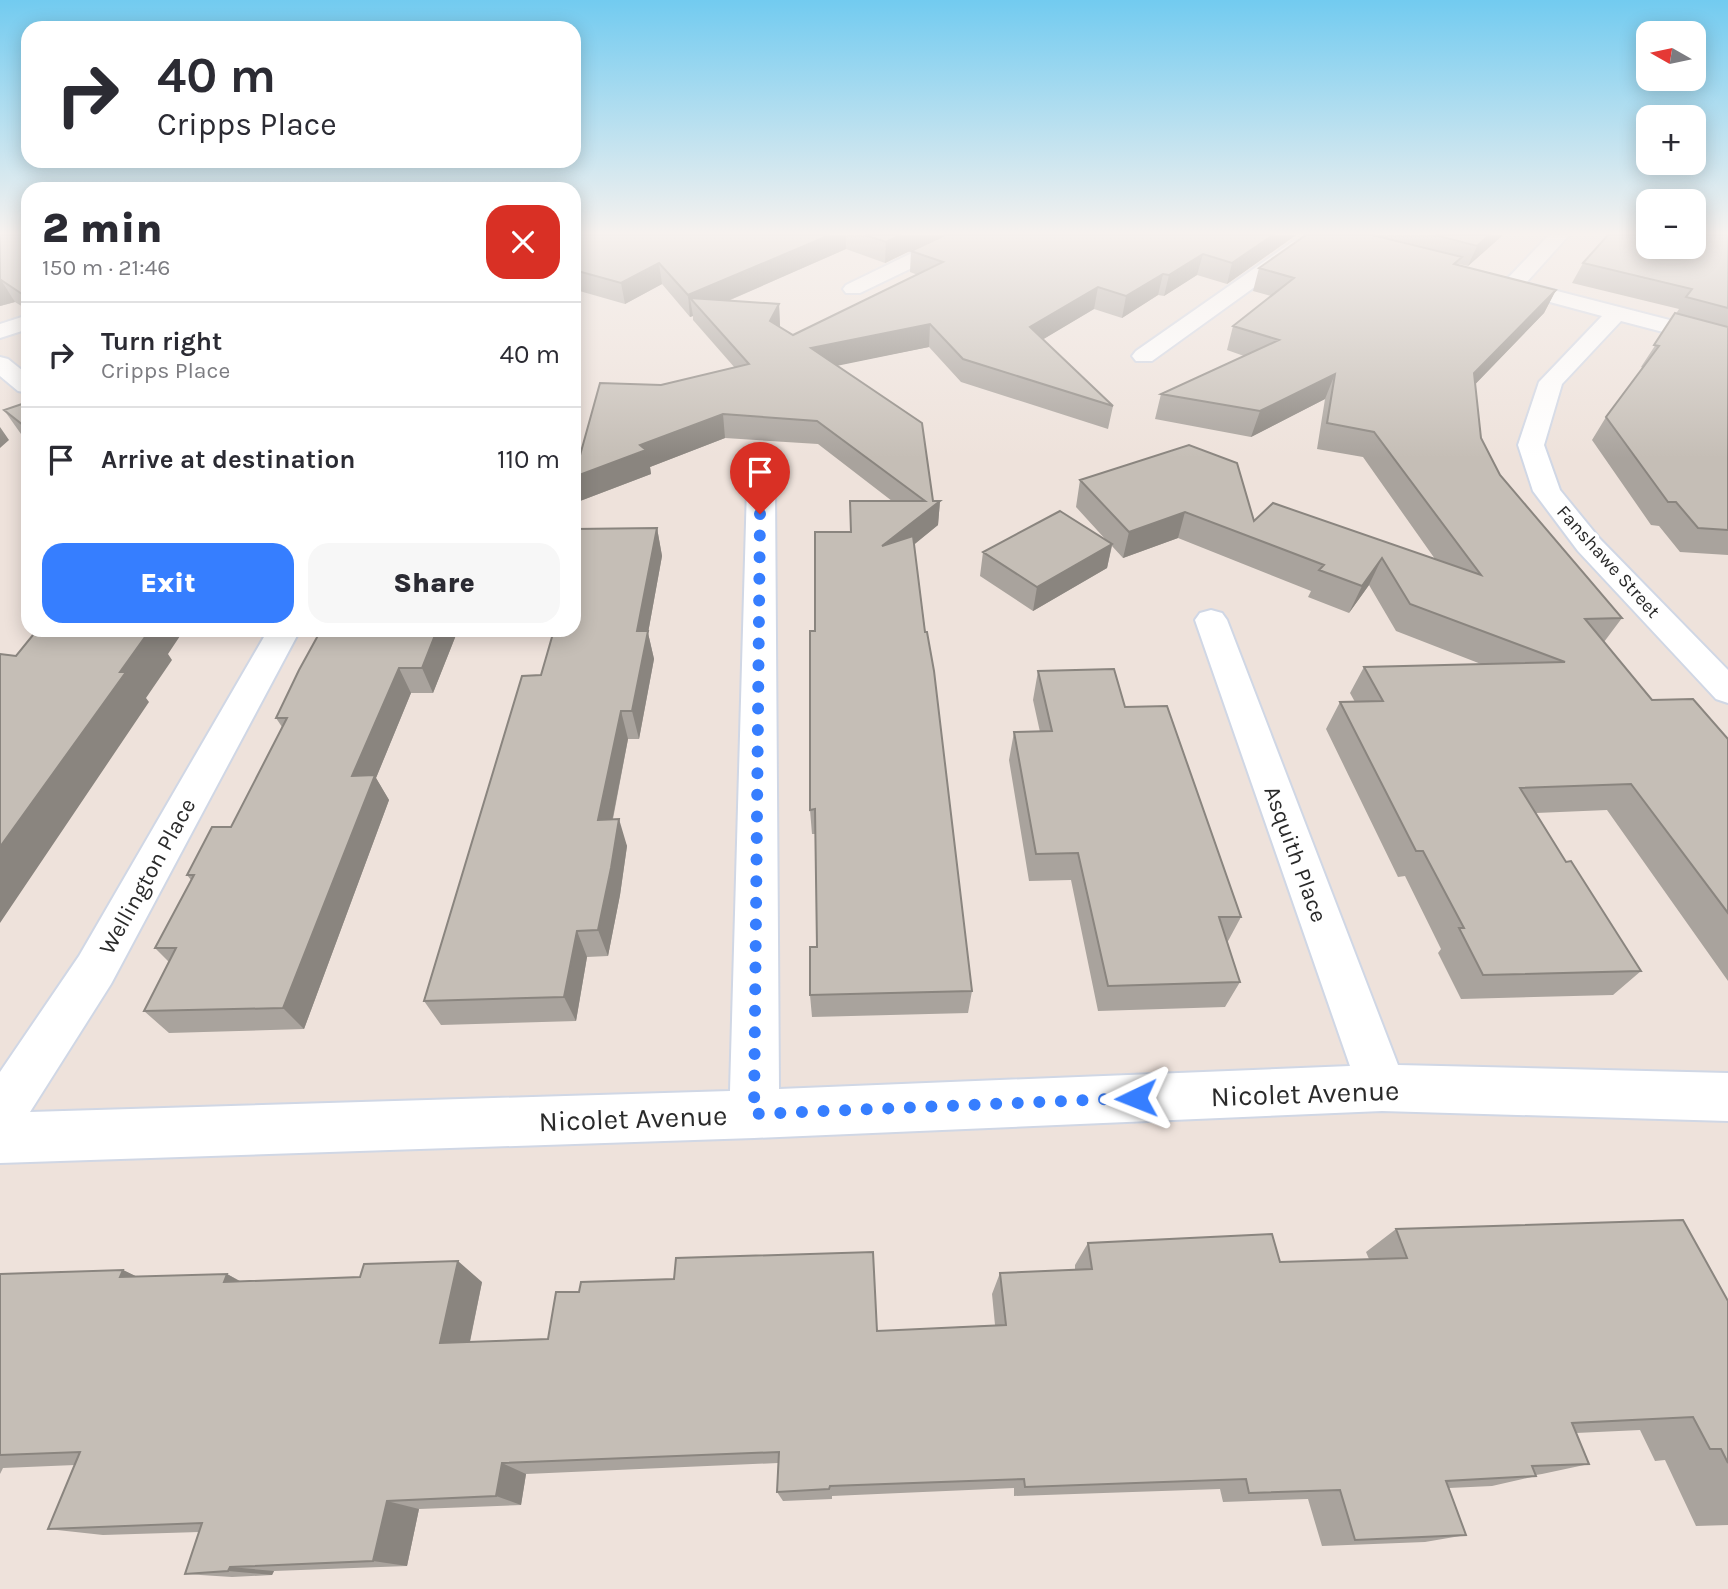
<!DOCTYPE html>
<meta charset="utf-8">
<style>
body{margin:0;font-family:Karla,sans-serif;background:#f7f7f7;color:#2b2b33;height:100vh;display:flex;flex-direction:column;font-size:26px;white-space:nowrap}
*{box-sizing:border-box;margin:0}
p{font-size:23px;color:#7c7c81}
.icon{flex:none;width:38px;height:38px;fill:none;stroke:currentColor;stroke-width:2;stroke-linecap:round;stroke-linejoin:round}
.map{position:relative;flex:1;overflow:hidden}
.details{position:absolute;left:21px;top:182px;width:560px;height:455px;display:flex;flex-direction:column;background:#fff;border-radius:21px;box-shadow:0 4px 18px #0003}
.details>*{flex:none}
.top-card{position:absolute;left:21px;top:21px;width:560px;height:147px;border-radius:21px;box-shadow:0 4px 18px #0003;background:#fff;color:#2b2b33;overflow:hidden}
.needle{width:46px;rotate:279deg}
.tools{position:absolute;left:1636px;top:21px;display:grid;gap:14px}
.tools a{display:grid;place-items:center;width:70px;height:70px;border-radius:14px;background:#fff;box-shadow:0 4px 18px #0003;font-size:35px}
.pin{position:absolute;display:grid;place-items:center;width:60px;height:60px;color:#fff;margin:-72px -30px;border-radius:50% 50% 50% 0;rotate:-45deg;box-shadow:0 0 7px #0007}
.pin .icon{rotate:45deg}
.me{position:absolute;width:77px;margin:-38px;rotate:268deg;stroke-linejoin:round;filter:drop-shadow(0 0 5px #0008)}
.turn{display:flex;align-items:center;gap:24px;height:147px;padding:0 21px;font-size:32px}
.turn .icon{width:91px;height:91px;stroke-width:2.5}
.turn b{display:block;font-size:49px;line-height:60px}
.round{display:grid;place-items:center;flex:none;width:74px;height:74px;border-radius:21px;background:#f7f7f7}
.headline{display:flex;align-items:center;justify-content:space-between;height:119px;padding:0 21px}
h1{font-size:42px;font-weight:800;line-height:52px}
.cta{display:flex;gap:14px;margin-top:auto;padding:14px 21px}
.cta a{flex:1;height:80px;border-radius:21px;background:#367eff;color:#fff;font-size:28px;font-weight:800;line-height:80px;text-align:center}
.cta a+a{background:#f7f7f7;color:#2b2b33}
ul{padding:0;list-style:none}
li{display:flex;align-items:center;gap:21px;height:105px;padding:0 21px;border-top:2px solid #e1e1e2}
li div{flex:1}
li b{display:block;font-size:26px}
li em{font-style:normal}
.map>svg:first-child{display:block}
</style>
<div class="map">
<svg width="1728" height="1589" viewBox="0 0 1728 1589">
<rect width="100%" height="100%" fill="#eee2db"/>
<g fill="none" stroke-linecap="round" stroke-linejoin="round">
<g stroke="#d0d7e5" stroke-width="4">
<path id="minor" d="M949,235H974L972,239L860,293H846L843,289L846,285Z
M1549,235H1569L1526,283L1728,335V349L1621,321L1562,384L1544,445L1560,490L1600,539L1728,670V703L1716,699L1578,551L1533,491L1518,445L1539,382L1602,316L1494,287L1491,283L1494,279L1508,278Z
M1299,240L1306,242L1309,246L1306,250L1152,361H1136L1132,356L1136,351L1292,242Z
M28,315V329L0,338V324Z
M0,357L8,359L28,375V393L18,391L0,376Z
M761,479L771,481L775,487L779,1089L1350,1066L1195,620L1200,613L1211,610L1222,613L1227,620L1398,1065L1728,1073V1121L1382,1111L754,1138L0,1163V1072L79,956L268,630H300L111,984L30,1112L730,1091L747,487L751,481Z"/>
</g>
<use href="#minor" fill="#fff" fill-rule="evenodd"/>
</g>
<path fill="#a9a39d" d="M0,235H28V310L15,302L0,306Z
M574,235H943L885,263L846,249L728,301L779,304L780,327L793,335L918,275L910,272L911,251L1296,235L1227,284L1197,275L1164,296L1158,295L1122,318L1094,309L1043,339L1113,406L1108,429L961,382L929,347L837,365L933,501H940L938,525L914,544L972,991L968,1013L812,1017L810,995L817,947L815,834H812L810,810L815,631L850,532L892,501L818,444L725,438L650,467L651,474L580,501L661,385L735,368L693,320V316L690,317L662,284L625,304L576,290L578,316H574Z
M1306,235H1503L1468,266L1459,264V265L1556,290L1544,313L1475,384L1481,438L1500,475L1622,618L1604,642L1652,700L1728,739V981L1607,810L1536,813L1566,862L1641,971L1613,995L1461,999L1438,953L1441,949L1405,876L1398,877L1326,729L1340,702H1355L1350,693L1364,667L1481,664L1396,631L1369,585L1349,613L1308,597L1311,591L1178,538L1123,558L1112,546L1107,568L1033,611L980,576L983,552L1107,541L1076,507L1080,480L1254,521L1435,559L1363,457L1317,449L1325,399L1251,437L1155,419L1161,394L1244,356L1227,350L1233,326L1271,296L1253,291L1259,268Z
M1728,235V555L1680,552L1659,526L1651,525L1592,440L1606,417L1643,368L1641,367L1679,309L1572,283L1583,263Z
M28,402V440L21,434L4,410Z
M657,528L662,556L648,633L654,659L639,739H628L613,819L627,846L620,895L608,956L587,957L576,1021L441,1025L424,1001L541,675Z
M321,630H458L433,693H411L376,778L389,800L304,1029L169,1033L144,1011L169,962L155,948L191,880L187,875L231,827L282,727L276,718Z
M1038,671L1125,707L1241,917L1227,943L1240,982L1225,1007L1098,1011L1071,880L1029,881L1009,760L1014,732H1040L1033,700Z
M1396,1229L1728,1301V1525L1696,1526L1665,1460L1655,1461L1640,1430L1576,1433L1589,1464L1542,1474L1536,1475V1476L1492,1486L1449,1488L1466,1535L1425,1542L1322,1546L1308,1499L1223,1502L1220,1489L1014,1496V1488L832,1496V1499L783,1501L777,1492L778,1463L526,1474L521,1505L419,1509L407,1566L274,1571L272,1575L232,1577L185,1574L199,1532L103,1535L48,1529L75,1465L3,1468L0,1474V1274L123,1270L137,1277L227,1274L240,1281L482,1282L470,1342L877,1331L995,1325L992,1294L1000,1273L1075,1270V1265L1088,1243L1280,1262L1369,1259L1366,1252Z"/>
<path fill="#8a857f" d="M830,235H846V249L702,312L690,298L693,316L690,317L688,295Z
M901,235H943L885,263L886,242Z
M1273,235H1296L1227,284L1232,263Z
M1489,235H1503L1468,266L1477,246Z
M1203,254L1197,275L1164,296L1169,275Z
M659,263L662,284L625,304L621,283Z
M1163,274L1158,295L1122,318L1126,296Z
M0,280H1L15,302L0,306Z
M574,282L578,316H574Z
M1098,287L1094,309L1027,349L1030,327Z
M1556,290L1544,313L1462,398L1474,373Z
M779,304L780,326L772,343L770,321Z
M930,324L929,347L812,371L811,348Z
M1335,374L1325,399L1251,437L1260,411Z
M723,414L725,438L650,467L651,474L580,501L574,477L640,445Z
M0,427L9,440L0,448Z
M940,501L938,525L882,571V546Z
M1185,512L1178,538L1123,558L1129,532Z
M657,528L662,556L648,633L654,659L639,739L632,711L637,631Z
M1112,544L1107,568L1033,611L1037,587Z
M1382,558L1369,585L1349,613L1362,586Z
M142,630H184L168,654L172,660L146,698L149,702L0,923V847L120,672Z
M437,630H458L433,693L422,668Z
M399,668L411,693L376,778L389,800L304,1029L283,1008L352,776Z
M621,711L628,739L607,847L598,820Z
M619,819L627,846L620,895L608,956L598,930Z
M577,931L587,957L576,1021L564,997Z
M458,1261L482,1282L466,1360L440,1343Z
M123,1270L167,1291L120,1277Z
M227,1274L264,1295L224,1282Z
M502,1463L526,1474L521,1505L496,1496Z
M387,1501L419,1509L407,1566L373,1561Z
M230,1567L274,1571L272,1575L228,1571Z"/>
<path fill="#c5beb6" stroke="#8a857f" stroke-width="2" d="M0,235H28V298L1,280H0Z
M576,235H830L688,295L659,263L621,283L574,270V236Z
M865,235H901L886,242Z
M945,235H1273L1232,263L1203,254L1169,275L1163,274L1126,296L1098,287L1030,327L1113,406L963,359L930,324L811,348L922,423L933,501H940L882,546L913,536L925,632H927L934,671L972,991L810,995V947H817L815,809L810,810V631H815V532H851L850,501H925L817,421L723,414L640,445L646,450L574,477L600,383L661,385L749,364L690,298L779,304L770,321L793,335L943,262L911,251Z
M1306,235H1372L1462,257L1454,264L1556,290L1474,373L1481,438L1500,475L1622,618L1585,619L1652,700L1693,699L1728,739V913L1631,784L1520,788L1566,862L1571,861L1641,971L1483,975L1459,928H1464L1423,851H1416L1340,702L1383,701L1364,667L1565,662L1410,604L1382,558L1362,586L1319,570L1324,565L1185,512L1129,532L1080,480L1189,445L1237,463L1254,521L1273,503L1481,575L1374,432L1327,423L1335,374L1260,411L1161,394L1279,340L1233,326L1294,278L1259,268Z
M1435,235H1489L1477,246Z
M1608,235H1648V247H1694V235H1728V308L1686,297L1692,289L1583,263Z
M1675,313L1728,327V530L1698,528L1676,502H1668L1606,417L1659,346L1654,345Z
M28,402V429L4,410Z
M1060,511L1112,544L1037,587L983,552Z
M657,528L637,631H648L632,711H621L598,820L619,819L611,868L598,930L577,931L564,997L424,1001L522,676L541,675L554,630H574V529Z
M37,630H150L120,672H126L0,847V654L16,656Z
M321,630H437L422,668H399L352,776L375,775L283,1008L144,1011L176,948H155L194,875H187L212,827H231L287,718H276L299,670Z
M1114,669L1125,707L1167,706L1241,917H1219L1240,982L1108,986L1078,853L1036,854L1014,732L1052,731L1038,671Z
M1683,1220L1728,1301V1463L1721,1449H1710L1693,1417L1572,1423L1589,1464L1532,1466L1536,1476L1446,1481L1466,1535L1355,1540L1340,1490L1249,1493L1246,1479L1025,1487L1024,1479L830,1486L829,1489L777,1492L779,1452L502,1463L496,1496L387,1501L373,1561L230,1567L228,1571L185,1574L202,1523L48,1529L80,1452L0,1455V1274L123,1270L120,1277L227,1274L224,1282L360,1277L364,1264L458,1261L440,1343L548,1339L556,1292H579L581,1282L674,1279L676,1258L873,1252L877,1331L1006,1325L1000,1273L1092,1269L1088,1243L1272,1234L1280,1262L1407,1258L1396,1229Z"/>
<linearGradient id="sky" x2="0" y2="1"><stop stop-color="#72cbf0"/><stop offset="0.51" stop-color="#f7f2ef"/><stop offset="1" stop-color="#f7f2ef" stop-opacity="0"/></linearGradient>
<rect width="1728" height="458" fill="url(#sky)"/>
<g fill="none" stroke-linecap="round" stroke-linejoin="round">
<path stroke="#367eff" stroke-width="12" stroke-dasharray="0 21.6" d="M760,514L754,1114L1136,1098"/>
</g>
<g text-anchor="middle" stroke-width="7" stroke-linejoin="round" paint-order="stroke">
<g font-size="19" fill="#2a2a2a" stroke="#fff">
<text transform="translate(1609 561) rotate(48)" y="7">Fanshawe Street</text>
</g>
<g font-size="23" fill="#2a2a2a" stroke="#fff">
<text transform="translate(1296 854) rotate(70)" y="8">Asquith Place</text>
<text transform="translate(147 876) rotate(-61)" y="8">Wellington Place</text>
</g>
<g font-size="28" fill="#2a2a2a" stroke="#fff">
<text transform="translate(1305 1093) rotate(-2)" y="10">Nicolet Avenue</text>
<text transform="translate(633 1118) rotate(-2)" y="10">Nicolet Avenue</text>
</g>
</g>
</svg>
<div class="tools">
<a><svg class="needle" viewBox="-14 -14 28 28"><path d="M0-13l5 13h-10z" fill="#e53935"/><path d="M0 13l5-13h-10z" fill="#7c7c81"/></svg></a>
<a>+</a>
<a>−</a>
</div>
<div class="pin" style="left:760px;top:514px;background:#d93025"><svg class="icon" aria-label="arrive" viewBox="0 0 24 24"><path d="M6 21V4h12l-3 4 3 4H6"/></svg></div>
<svg class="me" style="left:1136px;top:1098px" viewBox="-20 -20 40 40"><path d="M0-17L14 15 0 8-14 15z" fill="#367eff" stroke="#fff" stroke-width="4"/></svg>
<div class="top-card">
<div class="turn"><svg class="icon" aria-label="right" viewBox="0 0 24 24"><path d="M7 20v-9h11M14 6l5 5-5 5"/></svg><div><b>40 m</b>Cripps Place</div></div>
</div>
<section class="details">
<div class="headline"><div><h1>2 min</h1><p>150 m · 21:46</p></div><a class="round" style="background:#d93025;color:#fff"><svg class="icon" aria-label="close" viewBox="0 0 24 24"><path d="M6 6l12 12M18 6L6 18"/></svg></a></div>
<ul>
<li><svg class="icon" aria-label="right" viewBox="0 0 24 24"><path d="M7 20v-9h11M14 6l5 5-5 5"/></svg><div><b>Turn right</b><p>Cripps Place</p></div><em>40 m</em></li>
<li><svg class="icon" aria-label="arrive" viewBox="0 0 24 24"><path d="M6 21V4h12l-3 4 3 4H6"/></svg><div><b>Arrive at destination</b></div><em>110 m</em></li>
</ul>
<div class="cta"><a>Exit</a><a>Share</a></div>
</section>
</div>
